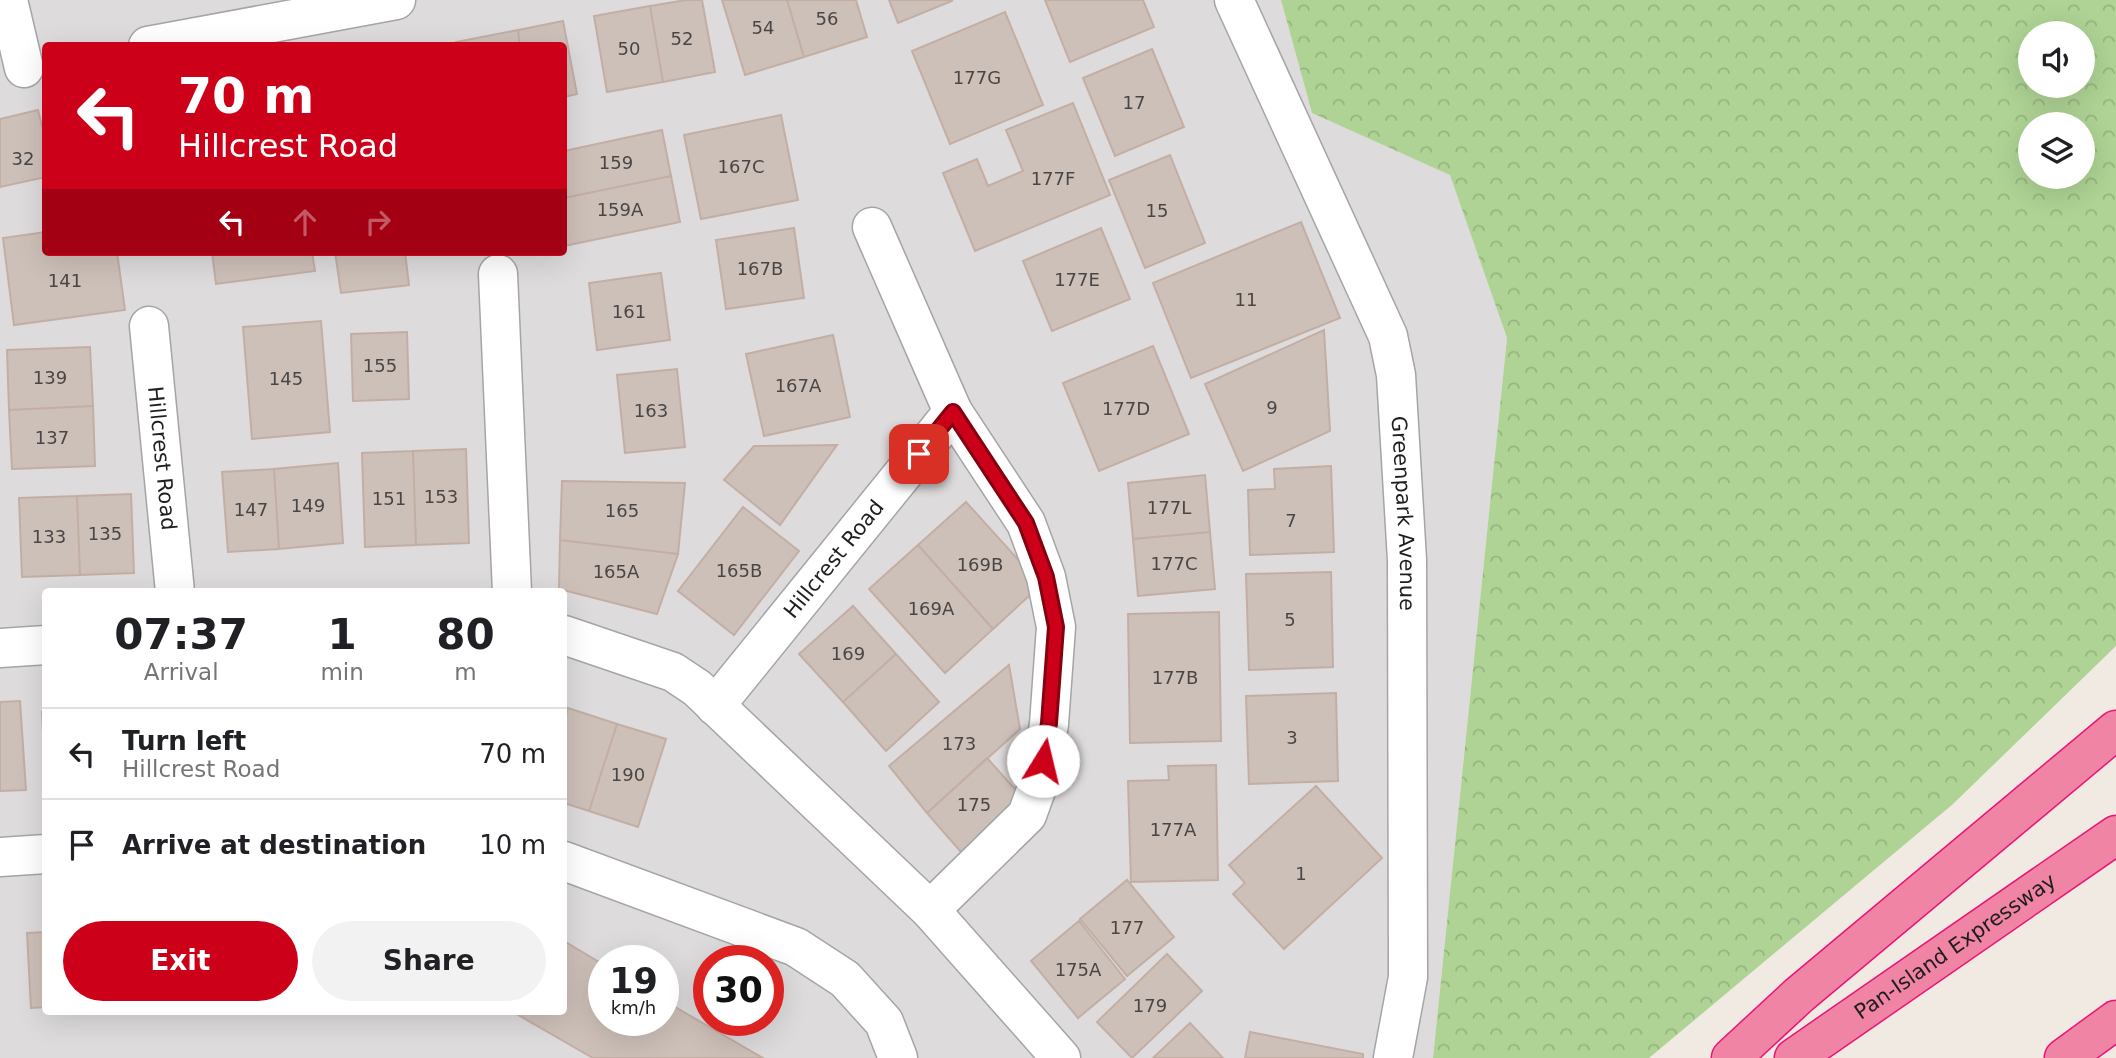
<!DOCTYPE html>
<style>
body{margin:0;font-family:"DejaVu Sans",sans-serif;background:#f2f2f2;color:#202124;height:100vh;display:flex;flex-direction:column;font-size:26px;white-space:nowrap}
*{box-sizing:border-box;margin:0}
p{font-size:23px;color:#757577}
.icon{flex:none;width:38px;height:38px;fill:none;stroke:currentColor;stroke-width:2;stroke-linecap:round;stroke-linejoin:round}
.map{position:relative;flex:1;overflow:hidden}
.panel{position:absolute;left:42px;top:588px;width:525px;height:427px;display:flex;flex-direction:column;background:#fff;border-radius:7px;box-shadow:0 7px 28px #0002}
.panel>*{flex:none}
.guide{position:absolute;left:42px;top:42px;width:525px;height:214px;border-radius:7px;box-shadow:0 7px 28px #0002;background:#cd0019;color:#fff;overflow:hidden}
.tools{position:absolute;left:2018px;top:21px;display:grid;gap:14px}
.tools a{display:grid;place-items:center;width:77px;height:77px;border-radius:50%;background:#fff;box-shadow:0 7px 28px #0002;font-size:35px}
.speed{position:absolute;left:588px;top:945px;display:flex;gap:14px;font-size:35px;font-weight:700;text-align:center}
.speed>*{display:grid;place-content:center;width:91px;height:91px;border-radius:50%;background:#fff;box-shadow:0 7px 28px #0002;line-height:1}
.speed small{font-size:18px;font-weight:400}
.speed .limit{border:10px solid #d22;background:#fff;color:#111}
.pin{position:absolute;display:grid;place-items:center;width:60px;height:60px;color:#fff;margin:-30px;border-radius:14px;box-shadow:0 4px 10px #0006}
.me{position:absolute;width:77px;margin:-38px;rotate:9deg;stroke-linejoin:round;filter:drop-shadow(0 0 5px #0008)}
.turn{display:flex;align-items:center;gap:24px;height:147px;padding:0 21px;font-size:32px}
.turn .icon{width:91px;height:91px;stroke-width:2.5}
.turn b{display:block;font-size:49px;line-height:60px}
.lanes{display:flex;align-items:center;height:66px;padding:0 21px;background:#0003;justify-content:center;gap:35px;direction:ltr}
.lanes .off{opacity:.35}
.eta{display:flex;justify-content:space-evenly;align-items:center;height:119px;text-align:center}
.eta b{font-size:42px;font-weight:700;line-height:49px}
.primary-button{display:flex;gap:14px;margin-top:auto;padding:14px 21px}
.primary-button a{flex:1;height:80px;border-radius:42px;background:#cd0019;color:#fff;font-size:28px;font-weight:700;line-height:80px;text-align:center}
.primary-button a+a{background:#f2f2f2;color:#202124}
ul{padding:0;list-style:none}
li{display:flex;align-items:center;gap:21px;height:91px;padding:0 21px;border-top:2px solid #e0e0e0}
li div{flex:1}
li b{display:block;font-size:26px}
li em{font-style:normal}
.map>svg:first-child{display:block}
</style>
<div class="map">
<svg width="2116" height="1058" viewBox="0 0 2116 1058">
<defs>
<pattern id="forest-crowns" width="20" height="18" patternUnits="userSpaceOnUse" patternTransform="scale(1.75)"><rect width="20" height="18" fill="#aed394"/><path d="M2 6a3 3 0 1 1 6 0M12 15a3 3 0 1 1 6 0" fill="none" stroke="#95b57f"/></pattern>
</defs>
<rect width="100%" height="100%" fill="#f0eae3"/>
<path fill="#dddbdb" fill-rule="evenodd" d="M0,0H1281L1312,113L1450,174L1507,338L1433,1058H0ZM46,46H564V252H46ZM46,592H564V1012H46ZM604,961H663V1020H604ZM709,961H768V1020H709Z"/>
<path fill="url(#forest-crowns)" fill-rule="evenodd" d="M1281,0H2116V646L1953,804L1649,1058H1433L1507,338L1450,175L1312,113ZM2030,33H2082V86H2030ZM2030,124H2082V177H2030Z"/>
<path fill="#cdc0b9" stroke="#c3aea4" stroke-width="2" d="M686,0H702L715,72L663,82L650,6Z
M722,0H787L804,57L745,75Z
M787,0H856L867,37L804,57Z
M889,0H951L952,1L898,23Z
M1045,0H1143L1154,27L1070,62Z
M650,6L663,82L607,92L594,16Z
M1005,12L1043,105L950,144L912,51Z
M563,21L577,94L564,97V46H520L518,30Z
M518,30L520,46H456V42Z
M1152,49L1184,127L1115,156L1083,78Z
M1073,103L1110,195L975,251L943,173L977,159L988,186L1023,171L1006,130Z
M38,110L46,142V177L0,187V119Z
M781,115L798,200L701,219L684,135Z
M662,130L671,176L564,198V151Z
M1170,155L1205,243L1145,268L1109,180Z
M671,176L680,222L564,246V198Z
M1301,222L1340,318L1191,378L1153,283Z
M794,228L804,298L726,309L716,240Z
M1101,228L1130,299L1052,331L1023,261Z
M46,232V252H117L125,310L14,325L3,238Z
M212,252H312L315,271L216,284Z
M335,252H405L409,285L341,293Z
M661,273L670,340L597,350L589,283Z
M321,321L330,432L252,439L243,327Z
M1324,330L1330,431L1243,471L1205,384Z
M407,332L409,399L353,401L351,334Z
M833,335L850,417L764,436L746,354Z
M1153,346L1189,434L1099,471L1063,383Z
M90,347L93,406L9,410L7,350Z
M677,369L685,447L625,453L617,375Z
M93,406L95,466L12,469L9,410Z
M837,445L780,525L724,480L754,446Z
M466,449L469,543L416,545L413,451Z
M413,451L416,545L365,547L362,453Z
M338,463L343,543L279,549L274,469Z
M1331,466L1334,552L1250,555L1248,490L1275,489L1274,469Z
M274,469L279,549L228,552L222,472Z
M1205,475L1210,532L1133,539L1128,483Z
M562,481L685,483L678,554L560,540Z
M131,494L134,573L80,575L77,496Z
M77,496L80,575L22,577L19,498Z
M966,502L1041,585L993,629L918,545Z
M743,507L799,551L734,635L678,591Z
M1210,532L1215,589L1138,596L1133,539Z
M560,540L678,554L657,614L559,589Z
M918,545L993,629L945,673L869,589Z
M1331,572L1333,667L1249,670L1246,574Z
M853,606L896,654L843,702L799,654Z
M1219,612L1221,741L1130,743L1128,614Z
M896,654L939,702L886,751L843,702Z
M1009,665L1020,729L927,813L889,766Z
M1336,693L1338,781L1249,784L1246,696Z
M20,701L26,790L0,791V702Z
M568,708L617,724L589,811L564,803V722Z
M42,712H46V795Z
M617,724L666,739L638,827L589,811Z
M987,758L1022,797L961,852L927,813Z
M1216,765L1218,880L1131,882L1128,781L1169,780L1168,766Z
M1316,786L1382,858L1284,949L1233,894L1245,883L1229,865Z
M1127,880L1174,937L1127,976L1080,919Z
M1079,921L1125,979L1078,1018L1031,961Z
M46,932V1007L31,1008L27,933Z
M564,941L604,965V1020H663V1000L763,1058H593L513,1012H564Z
M1167,954L1202,991L1132,1058L1097,1022Z
M1190,1023L1223,1058H1153Z
M1250,1032L1363,1054V1058H1245Z"/>
<g fill="none" stroke-linecap="round" stroke-linejoin="round">
<g stroke="#a5a5a5" stroke-width="41">
<g id="minor">
<path d="M8,0L24,68"/>
<path id="s1" d="M1234,0L1388,336L1396,375L1407,560L1408,977L1393,1058"/>
<path d="M148,46L396,0"/>
<path d="M872,227L953,412L1026,523L1046,577L1056,627L1049,724L1040,779L1027,815L930,910"/>
<path d="M498,274L512,592"/>
<path id="s2" d="M149,326L175,592"/>
<path d="M564,635L673,672L697,688L930,910L1061,1058"/>
<path d="M0,648L46,645"/>
<path id="s3" d="M715,706L953,412"/>
<path d="M0,857L46,854"/>
<path d="M564,861L796,947L845,979L884,1022L898,1058"/>
</g>
</g>
<g stroke="#eb1477" stroke-width="41">
<g id="highway">
<path d="M1731,1058L1799,995L2116,730"/>
<path id="s4" d="M1794,1058L2116,835"/>
<path d="M2064,1058L2116,1020"/>
</g>
</g>
<use href="#minor" stroke="#fff" stroke-width="38"/>
<use href="#highway" stroke="#ef84a5" stroke-width="38"/>
</g>
<g fill="none" stroke-linecap="round" stroke-linejoin="round">
<g stroke="#850010" stroke-width="18">
<path id="route" d="M919,454L953,412L1026,523L1046,577L1056,627L1049,723L1043,761"/>
</g>
<use href="#route" stroke="#cd0019" stroke-width="12"/>
</g>
<g text-anchor="middle" stroke-width="5" stroke-linejoin="round" paint-order="stroke">
<g font-size="18" fill="#4a4645">
<text x="827" y="25">56</text>
<text x="763" y="34">54</text>
<text x="682" y="45">52</text>
<text x="629" y="55">50</text>
<text x="977" y="84">177G</text>
<text x="1134" y="109">17</text>
<text x="23" y="165">32</text>
<text x="616" y="169">159</text>
<text x="741" y="173">167C</text>
<text x="1053" y="185">177F</text>
<text x="620" y="216">159A</text>
<text x="1157" y="217">15</text>
<text x="760" y="275">167B</text>
<text x="1077" y="286">177E</text>
<text x="65" y="287">141</text>
<text x="1246" y="306">11</text>
<text x="629" y="318">161</text>
<text x="380" y="372">155</text>
<text x="50" y="384">139</text>
<text x="286" y="385">145</text>
<text x="798" y="392">167A</text>
<text x="1272" y="414">9</text>
<text x="1126" y="415">177D</text>
<text x="651" y="417">163</text>
<text x="52" y="444">137</text>
<text x="441" y="503">153</text>
<text x="389" y="505">151</text>
<text x="308" y="512">149</text>
<text x="1169" y="514">177L</text>
<text x="251" y="516">147</text>
<text x="622" y="517">165</text>
<text x="1291" y="527">7</text>
<text x="105" y="540">135</text>
<text x="49" y="543">133</text>
<text x="1174" y="570">177C</text>
<text x="980" y="571">169B</text>
<text x="739" y="577">165B</text>
<text x="616" y="578">165A</text>
<text x="931" y="615">169A</text>
<text x="1290" y="626">5</text>
<text x="848" y="660">169</text>
<text x="1175" y="684">177B</text>
<text x="1292" y="744">3</text>
<text x="959" y="750">173</text>
<text x="628" y="781">190</text>
<text x="974" y="811">175</text>
<text x="1173" y="836">177A</text>
<text x="1301" y="880">1</text>
<text x="1127" y="934">177</text>
<text x="1078" y="976">175A</text>
<text x="1150" y="1012">179</text>
</g>
<g font-size="21" fill="#1e1e1e" stroke="#fff">
<text dy="7" stroke="none"><textPath href="#s2" startOffset="133">Hillcrest Road</textPath></text>
<text dy="7" stroke="none"><textPath href="#s1" startOffset="548">Greenpark Avenue</textPath></text>
<text dy="7" stroke="none"><textPath href="#s3" startOffset="189">Hillcrest Road</textPath></text>
<text dy="7" stroke="none"><textPath href="#s4" startOffset="196">Pan-Island Expressway</textPath></text>
</g>
</g>
</svg>
<div class="tools">
<a><svg class="icon" aria-label="sound" viewBox="0 0 24 24"><path d="M4 9h4l5-4v14l-5-4H4zM17 9q2 3 0 6"/></svg></a>
<a><svg class="icon" aria-label="layers" viewBox="0 0 24 24"><path d="M12 4l9 5-9 5-9-5zM3 14l9 5 9-5"/></svg></a>
</div>
<div class="speed"><div>19<small>km/h</small></div><div class="limit">30</div></div>
<div class="pin" style="left:919px;top:454px;background:#d93025"><svg class="icon" aria-label="arrive" viewBox="0 0 24 24"><path d="M6 21V4h12l-3 4 3 4H6"/></svg></div>
<svg class="me" style="left:1043px;top:761px" viewBox="-20 -20 40 40"><circle r="19" fill="#fff"/><path d="M0-13L10 11 0 6-10 11z" fill="#cd0019"/></svg>
<div class="guide">
<div class="turn"><svg class="icon" aria-label="left" viewBox="0 0 24 24"><path d="M17 20v-9H6M10 6l-5 5 5 5"/></svg><div><b>70 m</b>Hillcrest Road</div></div>
<div class="lanes"><svg class="icon" aria-label="left" viewBox="0 0 24 24"><path d="M17 20v-9H6M10 6l-5 5 5 5"/></svg><svg class="icon off" aria-label="ahead" viewBox="0 0 24 24"><path d="M12 20V5M6 11l6-6 6 6"/></svg><svg class="icon off" aria-label="right" viewBox="0 0 24 24"><path d="M7 20v-9h11M14 6l5 5-5 5"/></svg></div>
</div>
<section class="panel">
<div class="eta">
<div><b>07:37</b><p>Arrival</p></div>
<div><b>1</b><p>min</p></div>
<div><b>80</b><p>m</p></div>
</div>
<ul>
<li><svg class="icon" aria-label="left" viewBox="0 0 24 24"><path d="M17 20v-9H6M10 6l-5 5 5 5"/></svg><div><b>Turn left</b><p>Hillcrest Road</p></div><em>70 m</em></li>
<li><svg class="icon" aria-label="arrive" viewBox="0 0 24 24"><path d="M6 21V4h12l-3 4 3 4H6"/></svg><div><b>Arrive at destination</b></div><em>10 m</em></li>
</ul>
<div class="primary-button"><a>Exit</a><a>Share</a></div>
</section>
</div>
